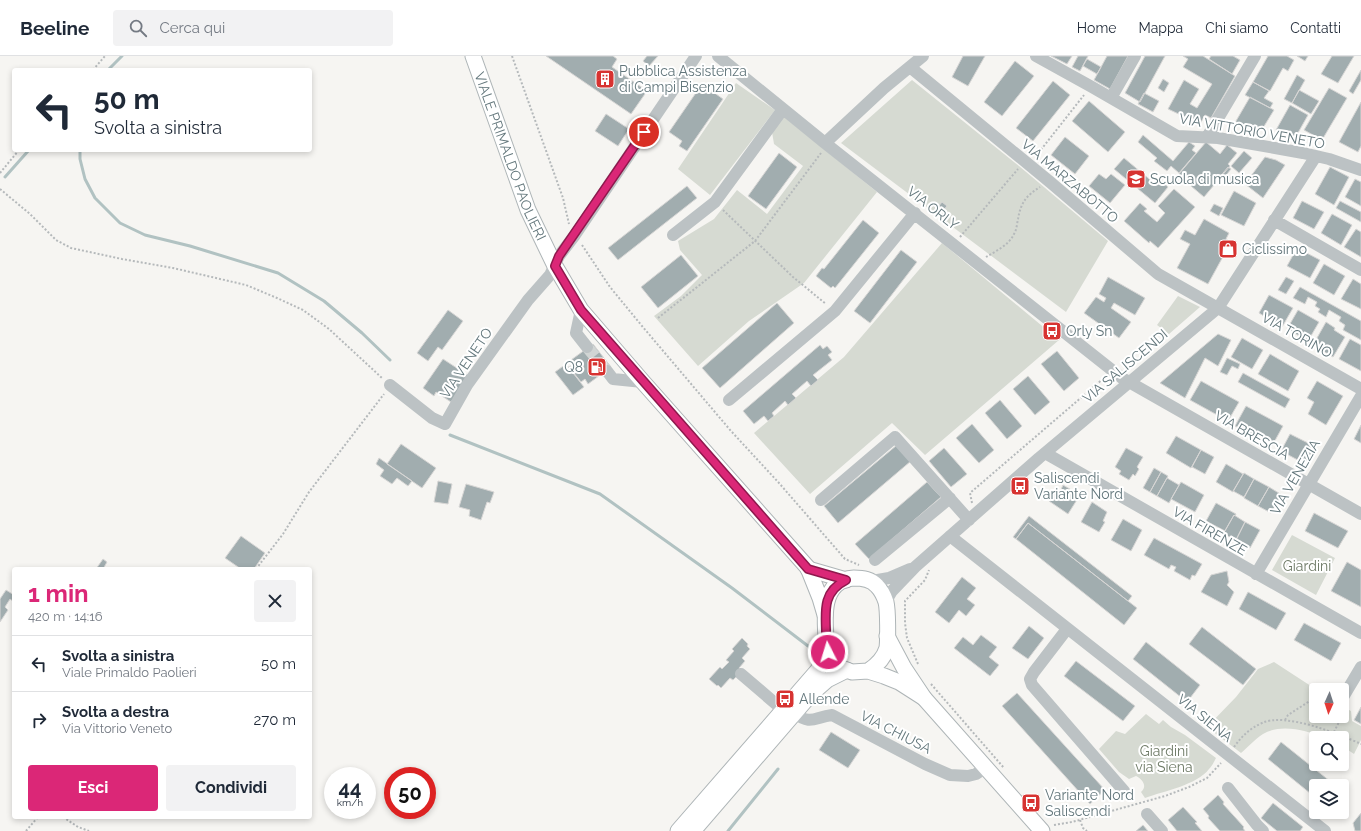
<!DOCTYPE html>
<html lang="it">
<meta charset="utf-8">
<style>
body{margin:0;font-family:Raleway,sans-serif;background:#f2f2f3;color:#1f2937;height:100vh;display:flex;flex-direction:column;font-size:15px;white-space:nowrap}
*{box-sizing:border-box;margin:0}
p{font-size:13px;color:#747a83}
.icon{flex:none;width:22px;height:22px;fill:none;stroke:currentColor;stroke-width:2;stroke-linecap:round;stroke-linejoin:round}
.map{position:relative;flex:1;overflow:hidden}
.panel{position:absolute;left:12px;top:511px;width:300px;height:252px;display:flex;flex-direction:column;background:#fff;border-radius:4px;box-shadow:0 2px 6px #0003}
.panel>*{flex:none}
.guide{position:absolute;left:12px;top:12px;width:300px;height:84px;border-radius:4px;box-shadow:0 2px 6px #0003;background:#fff;color:#1f2937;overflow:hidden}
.needle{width:26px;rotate:183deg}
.tools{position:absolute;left:1309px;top:627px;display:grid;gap:8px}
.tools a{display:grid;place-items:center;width:40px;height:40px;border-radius:4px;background:#fff;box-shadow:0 2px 6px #0003;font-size:20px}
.speed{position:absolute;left:324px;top:711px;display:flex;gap:8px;font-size:20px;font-weight:700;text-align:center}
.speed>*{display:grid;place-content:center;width:52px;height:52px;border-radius:50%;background:#fff;box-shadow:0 2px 6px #0003;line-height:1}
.speed small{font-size:10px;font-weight:400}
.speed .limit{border:6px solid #d22;background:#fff;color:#111}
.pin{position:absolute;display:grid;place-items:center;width:34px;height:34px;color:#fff;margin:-17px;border:2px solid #fff;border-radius:50%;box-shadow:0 1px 4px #0007}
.me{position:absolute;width:44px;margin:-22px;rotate:355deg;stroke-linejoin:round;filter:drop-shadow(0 0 3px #0008)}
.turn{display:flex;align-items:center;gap:14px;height:84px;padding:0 16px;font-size:18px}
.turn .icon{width:52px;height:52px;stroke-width:2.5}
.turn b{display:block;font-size:28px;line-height:34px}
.round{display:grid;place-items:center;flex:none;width:42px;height:42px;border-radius:4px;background:#f2f2f3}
.head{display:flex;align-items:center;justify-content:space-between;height:68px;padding:0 16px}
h1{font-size:24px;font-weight:700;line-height:30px;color:#db2777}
.primary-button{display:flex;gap:8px;margin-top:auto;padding:8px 16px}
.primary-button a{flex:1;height:46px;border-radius:4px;background:#db2777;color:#fff;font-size:16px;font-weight:700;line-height:46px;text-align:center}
.primary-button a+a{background:#f2f2f3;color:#1f2937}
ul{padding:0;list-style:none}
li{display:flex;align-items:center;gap:12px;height:56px;padding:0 16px;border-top:1px solid #e0e1e3}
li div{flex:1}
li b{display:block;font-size:15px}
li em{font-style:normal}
header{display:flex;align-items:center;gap:24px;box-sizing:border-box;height:56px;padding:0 20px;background:#fff;border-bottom:1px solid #e0e1e3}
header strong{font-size:19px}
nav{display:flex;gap:22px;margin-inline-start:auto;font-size:14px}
.search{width:280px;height:36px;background:#f2f2f3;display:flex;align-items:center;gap:10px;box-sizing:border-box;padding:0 14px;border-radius:4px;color:#747a83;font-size:15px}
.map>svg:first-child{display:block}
</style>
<header>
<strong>Beeline</strong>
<div class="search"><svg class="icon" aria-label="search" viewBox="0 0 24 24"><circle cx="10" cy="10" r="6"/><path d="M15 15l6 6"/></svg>Cerca qui</div>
<nav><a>Home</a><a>Mappa</a><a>Chi siamo</a><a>Contatti</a></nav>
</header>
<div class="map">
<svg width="1361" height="775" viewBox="0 0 1361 775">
<rect width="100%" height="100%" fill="#f6f5f2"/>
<path fill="#d6dad2" d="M912,24L1019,110L1108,185L1066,256L841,87Z
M736,27L775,54L710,139L678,113Z
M783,60L877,136L804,227L749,265L698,310L654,260L681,240L702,219L680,194L678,185L714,163L737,134L767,158L803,110L774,88L772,76Z
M942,187L1059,284L925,399L892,367L810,438L754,377L844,301Z
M1178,240L1200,251L1169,278L1157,269Z
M1292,479L1335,502L1316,539L1272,514Z
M1274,606L1317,634H1316V660H1342V650L1351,655L1352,665L1361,670V684L1354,698L1342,690V682C1337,682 1331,683 1326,682C1307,675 1282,667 1263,678C1255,683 1248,691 1241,697L1207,671L1236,641L1258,613Z
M1146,658L1159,668L1163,664L1171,671L1185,679L1216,702C1214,706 1212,710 1209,713C1197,729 1164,735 1145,742L1141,736C1148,730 1142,723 1136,720L1129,723L1119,716L1099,693L1116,675L1125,678Z"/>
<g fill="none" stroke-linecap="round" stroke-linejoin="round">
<path stroke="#b1c2c2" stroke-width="3" d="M108,14L122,0
M80,94V103L85,123L95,142L120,167L145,179L190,190L278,217L324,245L362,277L390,304
M5,121L29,94
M450,379L600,438L732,532L808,590
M728,775L778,713"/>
</g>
<path fill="#a1adaf" stroke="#d7d6d5" d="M546,0H613L617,3L612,11L647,35L631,58Z
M647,0H658L649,10L643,5Z
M963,0H985L968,30L952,21Z
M1051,0H1072L1067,8Z
M1078,0H1088L1080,15L1072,11Z
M1107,0H1128L1110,33L1094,24Z
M1145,0H1165L1140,46L1125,37Z
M1183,0H1203L1235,20L1211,62L1205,59L1200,68L1168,53L1184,24L1199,33L1190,48L1197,52L1212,28L1183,11L1188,3Z
M1211,0H1233L1240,4L1232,18L1209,3Z
M1268,0H1287L1294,4L1288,15L1283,12L1270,35L1253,26Z
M1297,0H1308L1305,5Z
M1332,0H1354L1338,27L1321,18Z
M1087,3L1101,11L1097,18L1083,10Z
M1015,5L1034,20L1002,60L984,46Z
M1361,14V24L1353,38L1349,35Z
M1297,19L1305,24L1292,47L1284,43Z
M1163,23L1169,27L1164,36L1158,32Z
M1053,25L1070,39L1033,85L1016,72Z
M1253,26L1269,35L1264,42L1273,47L1270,52L1245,39Z
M702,28L723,43L687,95L679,90L682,85L669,76Z
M1329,32L1347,42L1322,84L1304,74Z
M1299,34L1319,45L1311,58L1292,47Z
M1144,37L1159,45L1153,56L1138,48Z
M1250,41L1274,54L1263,72L1236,68V65Z
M1089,45L1125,76L1108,96L1072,65Z
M1361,46V90L1358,96L1339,86Z
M1290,49L1308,59L1294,84L1276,74Z
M606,58L629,73L618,90L595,75Z
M1143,79L1173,105L1189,86L1195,90L1192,94L1196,97L1179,117L1171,110L1167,115L1154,105L1157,102L1138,86Z
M1065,81L1089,100L1075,118L1051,99Z
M1206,86L1220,98L1227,89L1237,97L1228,108L1230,110L1204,141L1178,119Z
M1244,95L1252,102L1239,117L1231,110Z
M779,97L797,111L766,153L748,140Z
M1265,101L1276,104L1285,109L1263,142L1245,128Z
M1124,102L1154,127L1158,122L1168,131L1155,147L1114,113Z
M1228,111L1231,113L1227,118L1233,122L1227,129L1219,122Z
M1330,111L1349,121L1334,149L1315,138Z
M1099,118L1106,123L1111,118L1125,129L1110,147L1089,130Z
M1355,123L1361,126V150L1345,141Z
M687,130L697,142L618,204L608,192Z
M1174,133L1195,151L1158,192L1150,185L1149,187L1124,165L1140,147L1147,153L1144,155L1157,166L1165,157L1158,150Z
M1234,135L1256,147L1244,170L1221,159Z
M1302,145L1324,156L1314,173L1293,162Z
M1340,145L1361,156V166L1336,152Z
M942,146L947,150L943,155L938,151Z
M1214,148L1223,152L1219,160L1210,155Z
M1332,158L1352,169L1341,189L1321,177Z
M1204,163L1229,177L1226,183L1231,186L1208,228L1177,212L1190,188L1180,183L1185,174L1195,179Z
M863,164L879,177L835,232L833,230L831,232L816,220L822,212L824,213Z
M1356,173L1361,176V201L1344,191Z
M1297,192L1320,204L1310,222L1287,210Z
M901,194L917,206L870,267L854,255Z
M681,199L698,220L658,252L641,231Z
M1324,208L1345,220L1334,239L1313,227Z
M1108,221L1145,242L1135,259L1114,247L1111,252L1131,266L1119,282L1084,257L1096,241L1104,246L1106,242L1099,238Z
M1286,221L1294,225L1286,238L1278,234Z
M1353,223L1361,228V253L1341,243Z
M1300,231L1361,265V284L1343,274L1345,269L1339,265L1341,261L1329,254L1326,261L1318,256L1320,253L1315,250L1317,246L1308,241L1305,248L1293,242Z
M1269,239L1293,252L1282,271L1259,257Z
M777,247L794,267L720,332L702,312Z
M448,254L463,265L442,294L438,291L428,305L417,297Z
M1298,254L1319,266L1308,285L1287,273Z
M1326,266L1335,272L1334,274L1345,281L1333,301L1313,289Z
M1218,278L1231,284L1218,310L1205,302L1185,342L1160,327Z
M1242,282L1263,294L1252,313L1231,301Z
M1350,283L1361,289V315L1339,303Z
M593,288L611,311L588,328L585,323L581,326L569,311L574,308L571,304Z
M820,289L823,293L827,290L832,296L828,299L832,304L813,319L818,324L811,330L807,325L792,338L796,342L788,349L785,345L772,357L774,360L768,365L764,360L754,368L743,355Z
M1057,295L1079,322L1064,335L1041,308Z
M1270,298L1299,315L1288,335L1258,318Z
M1227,302L1240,308L1238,313L1232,310L1227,319L1220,316Z
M443,303L469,320L451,346L436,336L434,340L423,332Z
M566,308L584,331L573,339L555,316Z
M1243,317L1290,343L1285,352L1238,326Z
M1028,320L1050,346L1035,359L1013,333Z
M1201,325L1239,346L1228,365L1190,344Z
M1317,325L1343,340L1326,369L1308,358L1314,346L1307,342Z
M1000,344L1022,370L1007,383L985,357Z
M1246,350L1283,370L1272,390L1235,370Z
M972,368L994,394L979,407L956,382Z
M1361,369V387L1354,383Z
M1290,378L1316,391L1307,409L1281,395Z
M1176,380L1201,394L1191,412L1166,397Z
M401,388L436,412L422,432L387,408Z
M897,389L911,405L838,467L824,450Z
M944,392L967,418L951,431L929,405Z
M1126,392L1143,401L1137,411L1139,413L1135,420L1133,418L1129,424L1119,418L1121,415L1115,411Z
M1201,394L1214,401L1205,418L1192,411Z
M379,402L412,425L408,430L397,422L392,428L380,420L384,414L376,408Z
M1226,408L1243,418L1233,436L1216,426Z
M1154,412L1161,416L1150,436L1143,432Z
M1161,416L1168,420L1157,440L1150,436Z
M1244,417L1254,423L1244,441L1233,435Z
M1167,422L1179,429L1169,447L1157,440Z
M1254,423L1269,431L1258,450L1244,442Z
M438,425L452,428L448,448L434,446Z
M927,426L941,441L869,503L855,488Z
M1181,426L1204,439L1195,456L1171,443Z
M466,428L494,436L490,447L487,446L481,464L469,460L470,454L459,451Z
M1063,429L1080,439L1068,458L1049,445L1055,434L1060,436Z
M1269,431L1282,439L1271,457L1258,450Z
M1092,446L1107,456L1103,465L1105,466L1099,476L1081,466Z
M1216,447L1236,458L1235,460L1234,459L1225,475L1206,465Z
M1314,457L1348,475L1338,492L1305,475Z
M1234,459L1245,466L1236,484L1223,478Z
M1029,460L1132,540L1128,545L1028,467L1016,483L1013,481Z
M1123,463L1142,474L1131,495L1111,484Z
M1245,466L1260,474L1250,492L1236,484Z
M1028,467L1137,552L1124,569L1016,483Z
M241,480L265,497L254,513H241L225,502Z
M1154,482L1202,508L1195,520L1192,519L1190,524L1174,515L1176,511L1171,509L1169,513L1144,499Z
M103,503L107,506L103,513H96Z
M1347,506L1361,514V551L1331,535Z
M1227,515L1229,526L1227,529L1234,536L1227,550L1201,536L1211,519Z
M962,521L976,532L967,543L975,549L966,560L959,554L949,567L935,556Z
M6,534L14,539V546L10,543L5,551L8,554L0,566V543Z
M1248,536L1286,557L1276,574L1239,553Z
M1304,567L1341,587L1331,605L1294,584Z
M1029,570L1044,582L1028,603L1012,592Z
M1202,571L1256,613L1243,629L1189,588Z
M981,579L997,591L989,601L999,609L990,620L954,592L963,581L973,589Z
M742,582L748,588L747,590L750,593L742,602L745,605L739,612L742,615L733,624L730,622L721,632L718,629L717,630L709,623L720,611L722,613L729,606L726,604L734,595L732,593Z
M1146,586L1200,629L1187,646L1133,603Z
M1076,605L1135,650L1123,665L1064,620Z
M1017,637L1105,734L1090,748L1002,650Z
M1361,651V668L1354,664Z
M831,676L860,694L848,712L819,694Z
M1281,686L1336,730H1316V742L1268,703Z
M1218,739L1224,746L1223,748L1244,771L1243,772L1245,775H1220L1208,762L1209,760L1203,753Z
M1273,747L1303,771L1300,775H1277L1261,762Z
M1183,751L1197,766L1195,767L1202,775H1177L1168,764Z
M1361,757V775H1355L1353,767Z
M1143,769L1148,775H1136Z"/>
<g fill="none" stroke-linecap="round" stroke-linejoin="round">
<path stroke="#d1d5d4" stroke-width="12" stroke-dasharray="12 6" stroke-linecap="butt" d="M587,291L607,315"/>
<g stroke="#aeb5b7" stroke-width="17">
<g id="major">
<path id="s1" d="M473,0L528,154L555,210L581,254L643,326L808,512L820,542L825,559"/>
<path d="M808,513L846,524"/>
<path d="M887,580L904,612L924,642L1042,775"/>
<path d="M868,615C876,610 884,602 887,592C888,584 888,554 886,546C884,540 881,534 877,530C871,523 863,522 854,522C818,524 825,569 827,593L832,603L841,612L852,616L868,615L884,620L899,626L924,642"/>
<path d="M678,775L818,614L827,593"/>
<path d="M693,775L811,638L827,624L847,614"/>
</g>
</g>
<path stroke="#b5b9bb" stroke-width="2" stroke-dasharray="2 2" stroke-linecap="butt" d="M512,0L563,142L569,168
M93,14L105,0
M1036,100L1084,39
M0,117L19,94
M0,133L30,158L56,184L71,192L122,203L173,212L246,229L277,242L303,254L329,273L382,322
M723,154L793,221L826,248
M960,181L1018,113
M582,189L610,231L642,270L731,375L779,427L845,503L859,509
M986,201C996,195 1009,189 1014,178C1017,173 1017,167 1018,163C1021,146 1026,140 1040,131
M658,262L755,185L821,97
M972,447L970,437L1104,322
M256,513L283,478L309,436L384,338
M918,608L907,582L905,567V545L925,524L929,514
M931,628L1004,712
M1342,659L1345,653
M1285,664L1288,659L1316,641
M1334,676L1342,660
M1234,691C1242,680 1249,673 1262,667C1285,656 1339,678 1361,688
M63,761L78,771L89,775
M1080,764L1083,772L1087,775
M1054,769L1072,766L1165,740L1189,731L1207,722L1221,707
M26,775L38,761"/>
<path stroke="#bcc2c4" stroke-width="12" d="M718,0L825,87L1122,322L1361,458
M1036,0L1092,31L1177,80L1218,82L1303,97L1329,103L1361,114
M910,11L1050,126L1158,218L1361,333
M1111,42L1135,0
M1207,81L1255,0
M825,87L884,32L923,0
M1274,164L1361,214
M673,179L715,146L783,53
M581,254L576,277L587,291
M607,315L613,323L643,326
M390,329L432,362L445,368L467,329L528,244L550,219L559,200L575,179L696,0
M729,344L835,255L915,157
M1045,397L1361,577
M821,444L895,381L969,464
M950,480L1325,775
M875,504L950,442
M1256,518L1361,340
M872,525L889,522L910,513
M886,545L892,535L915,511L1039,402L1218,252L1316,100
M1067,573L1034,616L1030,623L1032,629L1124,735
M741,618L783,654
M1342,643L1361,611
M794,657C812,670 814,661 832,659L925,708L950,719L968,720L976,718L985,712
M1228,732L1257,769L1263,775
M1147,758L1162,775"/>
<use href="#major" stroke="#fff" stroke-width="15"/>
</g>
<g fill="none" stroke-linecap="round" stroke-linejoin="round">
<g stroke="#8e194d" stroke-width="10">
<path id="route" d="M644,76L559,200L555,210L581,254L808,513L846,524C824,535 825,552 826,574C826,581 826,589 828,596"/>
</g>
<use href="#route" stroke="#db2777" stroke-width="7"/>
</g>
<defs>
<g id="building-square" transform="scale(1)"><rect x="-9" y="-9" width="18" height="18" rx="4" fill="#d73331" stroke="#fff"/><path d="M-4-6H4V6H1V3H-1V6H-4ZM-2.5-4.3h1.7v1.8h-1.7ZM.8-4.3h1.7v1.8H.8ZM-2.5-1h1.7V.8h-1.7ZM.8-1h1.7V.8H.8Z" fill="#fff"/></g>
<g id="school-square" transform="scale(1)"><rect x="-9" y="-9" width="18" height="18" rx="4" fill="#d73331" stroke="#fff"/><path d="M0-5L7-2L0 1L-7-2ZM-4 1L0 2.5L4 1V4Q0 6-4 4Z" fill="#fff"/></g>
<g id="shop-square" transform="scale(1)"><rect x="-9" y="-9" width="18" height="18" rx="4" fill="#d73331" stroke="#fff"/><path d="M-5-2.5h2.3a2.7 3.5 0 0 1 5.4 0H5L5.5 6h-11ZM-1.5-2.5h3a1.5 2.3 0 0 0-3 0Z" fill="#fff"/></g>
<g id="bus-square" transform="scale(1)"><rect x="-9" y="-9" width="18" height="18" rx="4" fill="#d73331" stroke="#fff"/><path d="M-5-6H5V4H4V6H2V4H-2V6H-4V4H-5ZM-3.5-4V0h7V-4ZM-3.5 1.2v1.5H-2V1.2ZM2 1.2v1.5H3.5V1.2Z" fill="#fff"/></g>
<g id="fuel-square" transform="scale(1)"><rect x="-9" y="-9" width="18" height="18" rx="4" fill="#d73331" stroke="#fff"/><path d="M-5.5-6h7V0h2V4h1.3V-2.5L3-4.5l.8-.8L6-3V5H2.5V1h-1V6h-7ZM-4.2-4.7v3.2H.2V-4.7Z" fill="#fff"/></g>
</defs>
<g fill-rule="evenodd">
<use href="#building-square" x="605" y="23"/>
<use href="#school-square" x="1136" y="123"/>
<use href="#shop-square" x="1228" y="193"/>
<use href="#bus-square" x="1052" y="275"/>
<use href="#fuel-square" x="597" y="311"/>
<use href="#bus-square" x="1020" y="430"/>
<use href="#bus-square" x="785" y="643"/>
<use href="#bus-square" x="1031" y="747"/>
</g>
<g text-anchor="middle" stroke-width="4" stroke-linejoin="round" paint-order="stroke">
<g font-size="14" fill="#62767b" stroke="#fff" text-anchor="start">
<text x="619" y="20">Pubblica Assistenza<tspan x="619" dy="16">di Campi Bisenzio</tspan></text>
<text x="1150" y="128">Scuola di musica</text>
<text x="1242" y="198">Ciclissimo</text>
<text x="1066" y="280">Orly Sn</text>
<text x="583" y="316" text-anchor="end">Q8</text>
<text x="1034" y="427">Saliscendi<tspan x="1034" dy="16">Variante Nord</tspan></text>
<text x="799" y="648">Allende</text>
<text x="1045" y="744">Variante Nord<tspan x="1045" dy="16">Saliscendi</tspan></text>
</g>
<g font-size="14" fill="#62767b" stroke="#fff">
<text transform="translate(1252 75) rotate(10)" y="5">VIA VITTORIO VENETO</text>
<text dy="5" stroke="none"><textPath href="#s1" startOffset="107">VIALE PRIMALDO PAOLIERI</textPath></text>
<text transform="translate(1070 125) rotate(40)" y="5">VIA MARZABOTTO</text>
<text transform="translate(933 152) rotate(38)" y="5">VIA ORLY</text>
<text transform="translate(1297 279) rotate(29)" y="5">VIA TORINO</text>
<text transform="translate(466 307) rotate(-56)" y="5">VIA VENETO</text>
<text transform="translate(1125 310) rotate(-40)" y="5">VIA SALISCENDI</text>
<text transform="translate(1252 379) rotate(30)" y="5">VIA BRESCIA</text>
<text transform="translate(1295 421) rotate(-60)" y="5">VIA VENEZIA</text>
<text transform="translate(1210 475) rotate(30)" y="5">VIA FIRENZE</text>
<text transform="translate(1205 662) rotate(39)" y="5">VIA SIENA</text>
<text transform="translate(896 676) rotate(27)" y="5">VIA CHIUSA</text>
</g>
<g font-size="14" fill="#6d7965" stroke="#fff">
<text x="1307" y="515">Giardini</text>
<text x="1164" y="700">Giardini<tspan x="1164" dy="16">via Siena</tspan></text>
</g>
</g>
</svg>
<div class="tools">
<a><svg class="needle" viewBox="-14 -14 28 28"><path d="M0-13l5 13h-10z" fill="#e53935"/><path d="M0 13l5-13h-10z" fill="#747a83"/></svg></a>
<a><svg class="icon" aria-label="search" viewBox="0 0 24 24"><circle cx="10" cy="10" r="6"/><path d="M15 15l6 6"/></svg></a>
<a><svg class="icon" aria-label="layers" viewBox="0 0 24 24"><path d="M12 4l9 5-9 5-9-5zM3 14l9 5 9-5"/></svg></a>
</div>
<div class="speed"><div>44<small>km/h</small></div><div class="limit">50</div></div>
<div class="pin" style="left:644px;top:76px;background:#d93025"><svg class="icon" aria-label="arrive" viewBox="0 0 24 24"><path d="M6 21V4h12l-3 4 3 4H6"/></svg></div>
<svg class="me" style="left:828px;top:596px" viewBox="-20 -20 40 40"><circle r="17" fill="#db2777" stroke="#fff" stroke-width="3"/><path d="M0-11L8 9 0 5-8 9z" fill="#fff"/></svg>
<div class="guide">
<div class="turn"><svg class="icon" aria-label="left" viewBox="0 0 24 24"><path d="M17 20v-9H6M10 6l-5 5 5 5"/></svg><div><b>50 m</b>Svolta a sinistra</div></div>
</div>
<section class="panel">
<div class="head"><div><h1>1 min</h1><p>420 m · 14:16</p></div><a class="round"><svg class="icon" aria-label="close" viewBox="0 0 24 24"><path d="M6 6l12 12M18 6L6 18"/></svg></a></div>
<ul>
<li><svg class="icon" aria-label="left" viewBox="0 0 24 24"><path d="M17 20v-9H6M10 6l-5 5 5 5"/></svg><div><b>Svolta a sinistra</b><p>Viale Primaldo Paolieri</p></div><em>50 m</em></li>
<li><svg class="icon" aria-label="right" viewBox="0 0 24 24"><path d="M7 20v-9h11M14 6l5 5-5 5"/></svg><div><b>Svolta a destra</b><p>Via Vittorio Veneto</p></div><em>270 m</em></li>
</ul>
<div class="primary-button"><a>Esci</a><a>Condividi</a></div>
</section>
</div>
